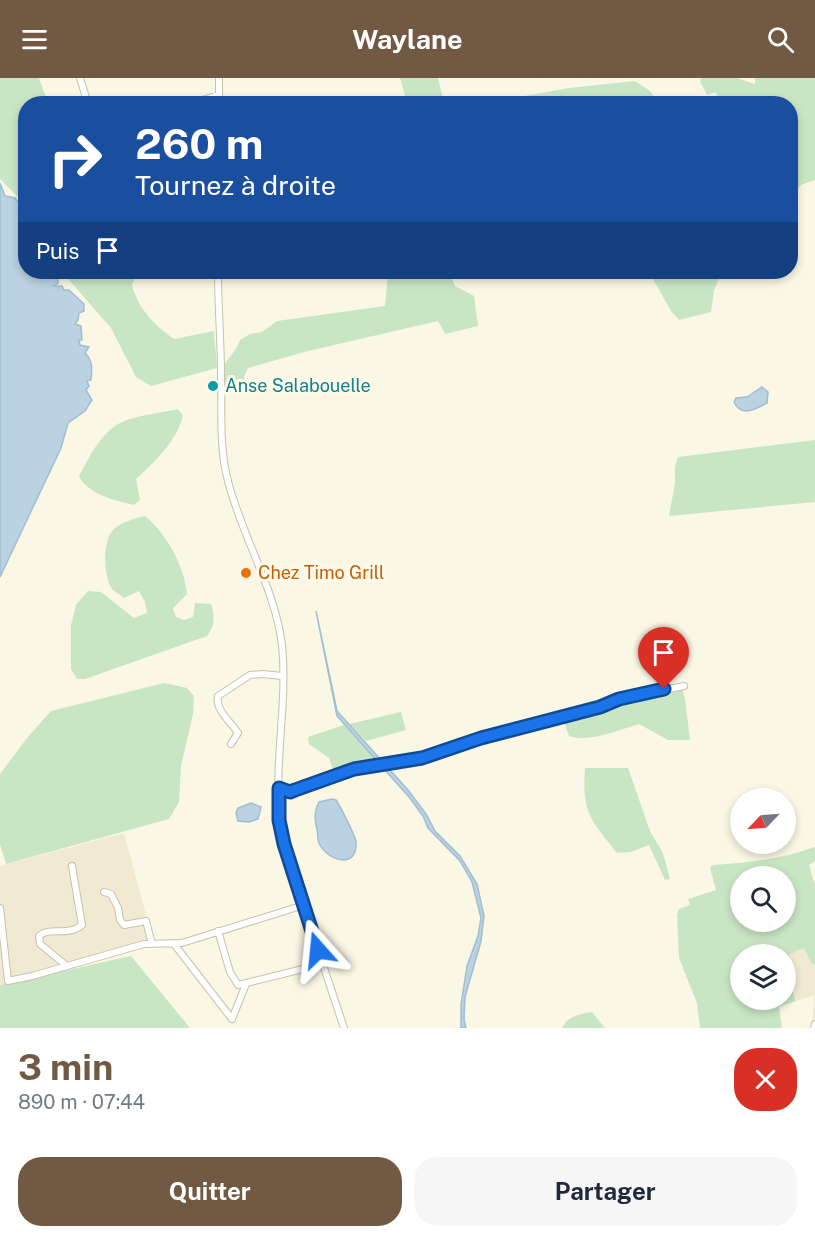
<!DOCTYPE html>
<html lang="fr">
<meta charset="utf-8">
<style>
body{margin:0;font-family:"Public Sans",sans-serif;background:#f6f6f7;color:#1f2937;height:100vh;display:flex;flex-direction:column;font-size:22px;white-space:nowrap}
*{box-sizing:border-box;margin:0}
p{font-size:20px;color:#747a83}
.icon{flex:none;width:33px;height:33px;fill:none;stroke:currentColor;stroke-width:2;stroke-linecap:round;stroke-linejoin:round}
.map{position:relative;height:950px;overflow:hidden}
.panel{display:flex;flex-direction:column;background:#fff;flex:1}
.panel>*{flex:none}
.banner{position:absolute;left:18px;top:18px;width:780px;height:183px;border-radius:24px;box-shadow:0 3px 9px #0003;background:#1a4fa0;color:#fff;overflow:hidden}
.needle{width:39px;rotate:245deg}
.tools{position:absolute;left:730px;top:710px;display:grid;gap:12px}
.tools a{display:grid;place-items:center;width:66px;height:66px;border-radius:50%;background:#fff;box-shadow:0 3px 9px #0003;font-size:30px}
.pin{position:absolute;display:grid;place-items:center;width:51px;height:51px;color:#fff;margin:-62px -26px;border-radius:50% 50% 50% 0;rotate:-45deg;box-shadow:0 0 6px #0007}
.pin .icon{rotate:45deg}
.me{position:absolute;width:66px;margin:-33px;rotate:342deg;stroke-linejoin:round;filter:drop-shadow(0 0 4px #0008)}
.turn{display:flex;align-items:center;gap:21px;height:126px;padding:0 18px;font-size:27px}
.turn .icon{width:78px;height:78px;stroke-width:2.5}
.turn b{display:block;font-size:42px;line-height:51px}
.then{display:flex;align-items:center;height:57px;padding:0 18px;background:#0003;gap:12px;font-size:22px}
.round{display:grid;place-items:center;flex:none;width:63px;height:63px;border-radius:24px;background:#f6f6f7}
.head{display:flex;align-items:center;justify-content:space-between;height:102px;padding:0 18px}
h1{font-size:36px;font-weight:700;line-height:45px;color:#725944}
.primary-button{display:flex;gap:12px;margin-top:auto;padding:12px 18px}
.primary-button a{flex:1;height:69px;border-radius:24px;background:#725944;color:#fff;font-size:24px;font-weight:700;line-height:69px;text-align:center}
.primary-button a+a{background:#f6f6f7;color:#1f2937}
header{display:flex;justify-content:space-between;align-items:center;height:78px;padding:0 18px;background:#725944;color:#fff;font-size:27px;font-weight:700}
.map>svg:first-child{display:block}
</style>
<header><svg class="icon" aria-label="menu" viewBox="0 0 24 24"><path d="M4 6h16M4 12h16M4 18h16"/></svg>Waylane<svg class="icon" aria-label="search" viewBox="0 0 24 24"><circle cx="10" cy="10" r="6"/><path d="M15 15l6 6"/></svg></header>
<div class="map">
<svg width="815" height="950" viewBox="0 0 815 950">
<rect width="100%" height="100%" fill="#faf7e4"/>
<path fill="#f1ead3" d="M124,755L153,863L0,907V788Z
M804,870L811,885L815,887V950H812L814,917L797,923L789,898H786V878Z"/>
<path fill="#c9e6c4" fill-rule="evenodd" d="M0,0H39L48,25L26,26L25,129L22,123L0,101Z
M400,0H438L444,25H407Z
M701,0H737L755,6V0H815V102L801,107L793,117C793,130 798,147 791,158L790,26L720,25L716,14L707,17L700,4Z
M635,3L650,13L658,25H497L503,22L569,10Z
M62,194H138L132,207C138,230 154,247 174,261L214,253L217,290L151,308L136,299L111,250Z
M388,194H449L455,208L474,218L478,248L445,256L438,243L308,273L248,290L244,299L246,315L239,316L225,310L223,288L236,271L240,262L250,256L262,254L277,243L385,228Z
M649,194H722L714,212L711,234L679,242L671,233Z
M178,331L183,338C175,365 156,383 136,401L140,422L134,427C114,422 90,417 79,399C88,380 102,353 122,344C139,337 160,335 178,331Z
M815,362V424L669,438L675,405V389L678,379Z
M145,438C166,455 185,489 187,516L173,530L176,539L184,542L193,539L195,525L211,526C215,538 215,548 207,558L85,601H77L71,591V547L76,527L88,513L101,514L134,540L147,535L145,524L139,513L124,520C121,517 115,514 112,511C103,498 102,462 114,451C122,444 135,440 145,438Z
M164,605L187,610L194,618L193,636L181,688L179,724L169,741L6,786L0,766V696L27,660L51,633Z
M682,611L685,621L690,662H668L639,646C618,652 590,665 569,658L563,641L619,623Z
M401,634L406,652L366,663L349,646Z
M344,647L380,685L353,689L334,695L329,680L309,666L308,659Z
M585,690H628L650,753L663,775L670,801L665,802L649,767L631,774L617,775C590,741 582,735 585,690Z
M815,769V783L809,787L815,807V887L811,885L804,870L786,878V876H741V921H786V899L788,898L796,923L779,929L782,950H700L697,925L679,880L677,837L679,831L690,827L688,821L716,812L710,790L713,787C748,785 782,781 815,769ZM741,798H786V843H741Z
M131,878L190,950H0V907Z
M592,934L605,950H562C568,938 579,936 592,934Z"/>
<path fill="#bad2e1" stroke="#a2bed2" stroke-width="1.5" d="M0,105L5,118L15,120L25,133L26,194H51L54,200H58V205L54,208H62L64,212H69L84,226V233L79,235L78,242L75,246L81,248L82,262H79L80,267L89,269L85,275C93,282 92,292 91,302L87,303L89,308L86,312L92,322L85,333L68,345L61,370L0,499Z
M762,309L768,314L767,325C756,331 741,340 734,324L736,320L747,319Z
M316,533L337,633L408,712L426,736L435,753L460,778L477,806L484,838L481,863L465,919L464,941L466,950H461V927L467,888L478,858L481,840L472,804L460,783L428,750L423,738L409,719L337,638Z
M332,721L336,722C341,730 355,757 356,764C358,792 327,783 319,765C317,760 318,755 317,751C314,741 314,733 319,724Z
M251,725L261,729L258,741L249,744L238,743L236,735L238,730Z"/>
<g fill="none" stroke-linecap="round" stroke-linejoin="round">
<g stroke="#c9c1ab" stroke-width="8">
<path id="minor" d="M80,0L88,26
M189,26L219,17
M219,26V0
M218,194C218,228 221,263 221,298C222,333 219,370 228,403C242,459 275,510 282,567C289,634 268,706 285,772L344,950
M231,666L238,655C231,644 215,632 218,618L250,597L263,596L282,598
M279,710L290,714L295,713L354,691L422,680L481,660L600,629L619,621L684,608
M104,814L111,816L118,830L120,842L124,847L146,843L152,866
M0,830L8,903L32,898L144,866L182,865L304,827
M218,853L230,894L238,907L323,886
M174,866L232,941
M67,888L40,866L39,858C49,848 68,859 82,847L72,788
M232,941L246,906
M814,950L815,946"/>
</g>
<use href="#minor" stroke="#fff" stroke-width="6"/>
</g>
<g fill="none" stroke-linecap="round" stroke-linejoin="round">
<g stroke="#114b97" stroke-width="15">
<path id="route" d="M318,872L284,766L279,742V710L290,714L295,712L354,691L422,680L481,660L600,629L619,621L664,611"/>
</g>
<use href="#route" stroke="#1a73e8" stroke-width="10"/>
</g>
<circle fill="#0f9aa8" stroke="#fdfae9" stroke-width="2" cx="213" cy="308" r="6"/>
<circle fill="#e8710a" stroke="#fdfae9" stroke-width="2" cx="246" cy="495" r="6"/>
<g text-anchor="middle" stroke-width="6" stroke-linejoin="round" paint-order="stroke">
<g font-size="18" fill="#0d838f" stroke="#fdfae9" text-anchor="start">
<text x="225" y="314">Anse Salabouelle</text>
</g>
<g font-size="18" fill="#c56008" stroke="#fdfae9" text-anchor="start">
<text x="258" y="501">Chez Timo Grill</text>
</g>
</g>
</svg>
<div class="tools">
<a><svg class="needle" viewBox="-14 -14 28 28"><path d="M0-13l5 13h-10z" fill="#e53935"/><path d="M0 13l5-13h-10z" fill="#747a83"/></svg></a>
<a><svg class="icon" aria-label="search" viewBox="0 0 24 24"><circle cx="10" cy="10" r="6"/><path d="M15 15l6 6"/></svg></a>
<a><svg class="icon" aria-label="layers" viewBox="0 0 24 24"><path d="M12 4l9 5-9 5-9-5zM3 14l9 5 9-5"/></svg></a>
</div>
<div class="pin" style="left:664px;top:611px;background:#d93025"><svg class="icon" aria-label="arrive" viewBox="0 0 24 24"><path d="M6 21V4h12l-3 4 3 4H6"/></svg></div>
<svg class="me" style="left:318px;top:872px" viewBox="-20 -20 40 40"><path d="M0-17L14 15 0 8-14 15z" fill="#1a73e8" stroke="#fff" stroke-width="4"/></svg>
<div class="banner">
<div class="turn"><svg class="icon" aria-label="right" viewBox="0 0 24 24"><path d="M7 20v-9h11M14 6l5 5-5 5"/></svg><div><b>260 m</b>Tournez à droite</div></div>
<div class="then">Puis<svg class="icon" aria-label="arrive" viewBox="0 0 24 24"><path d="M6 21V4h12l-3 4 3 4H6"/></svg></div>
</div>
</div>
<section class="panel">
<div class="head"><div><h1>3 min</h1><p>890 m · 07:44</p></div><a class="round" style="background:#d93025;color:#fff"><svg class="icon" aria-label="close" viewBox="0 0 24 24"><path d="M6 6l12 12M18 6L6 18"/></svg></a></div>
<div class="primary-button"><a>Quitter</a><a>Partager</a></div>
</section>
